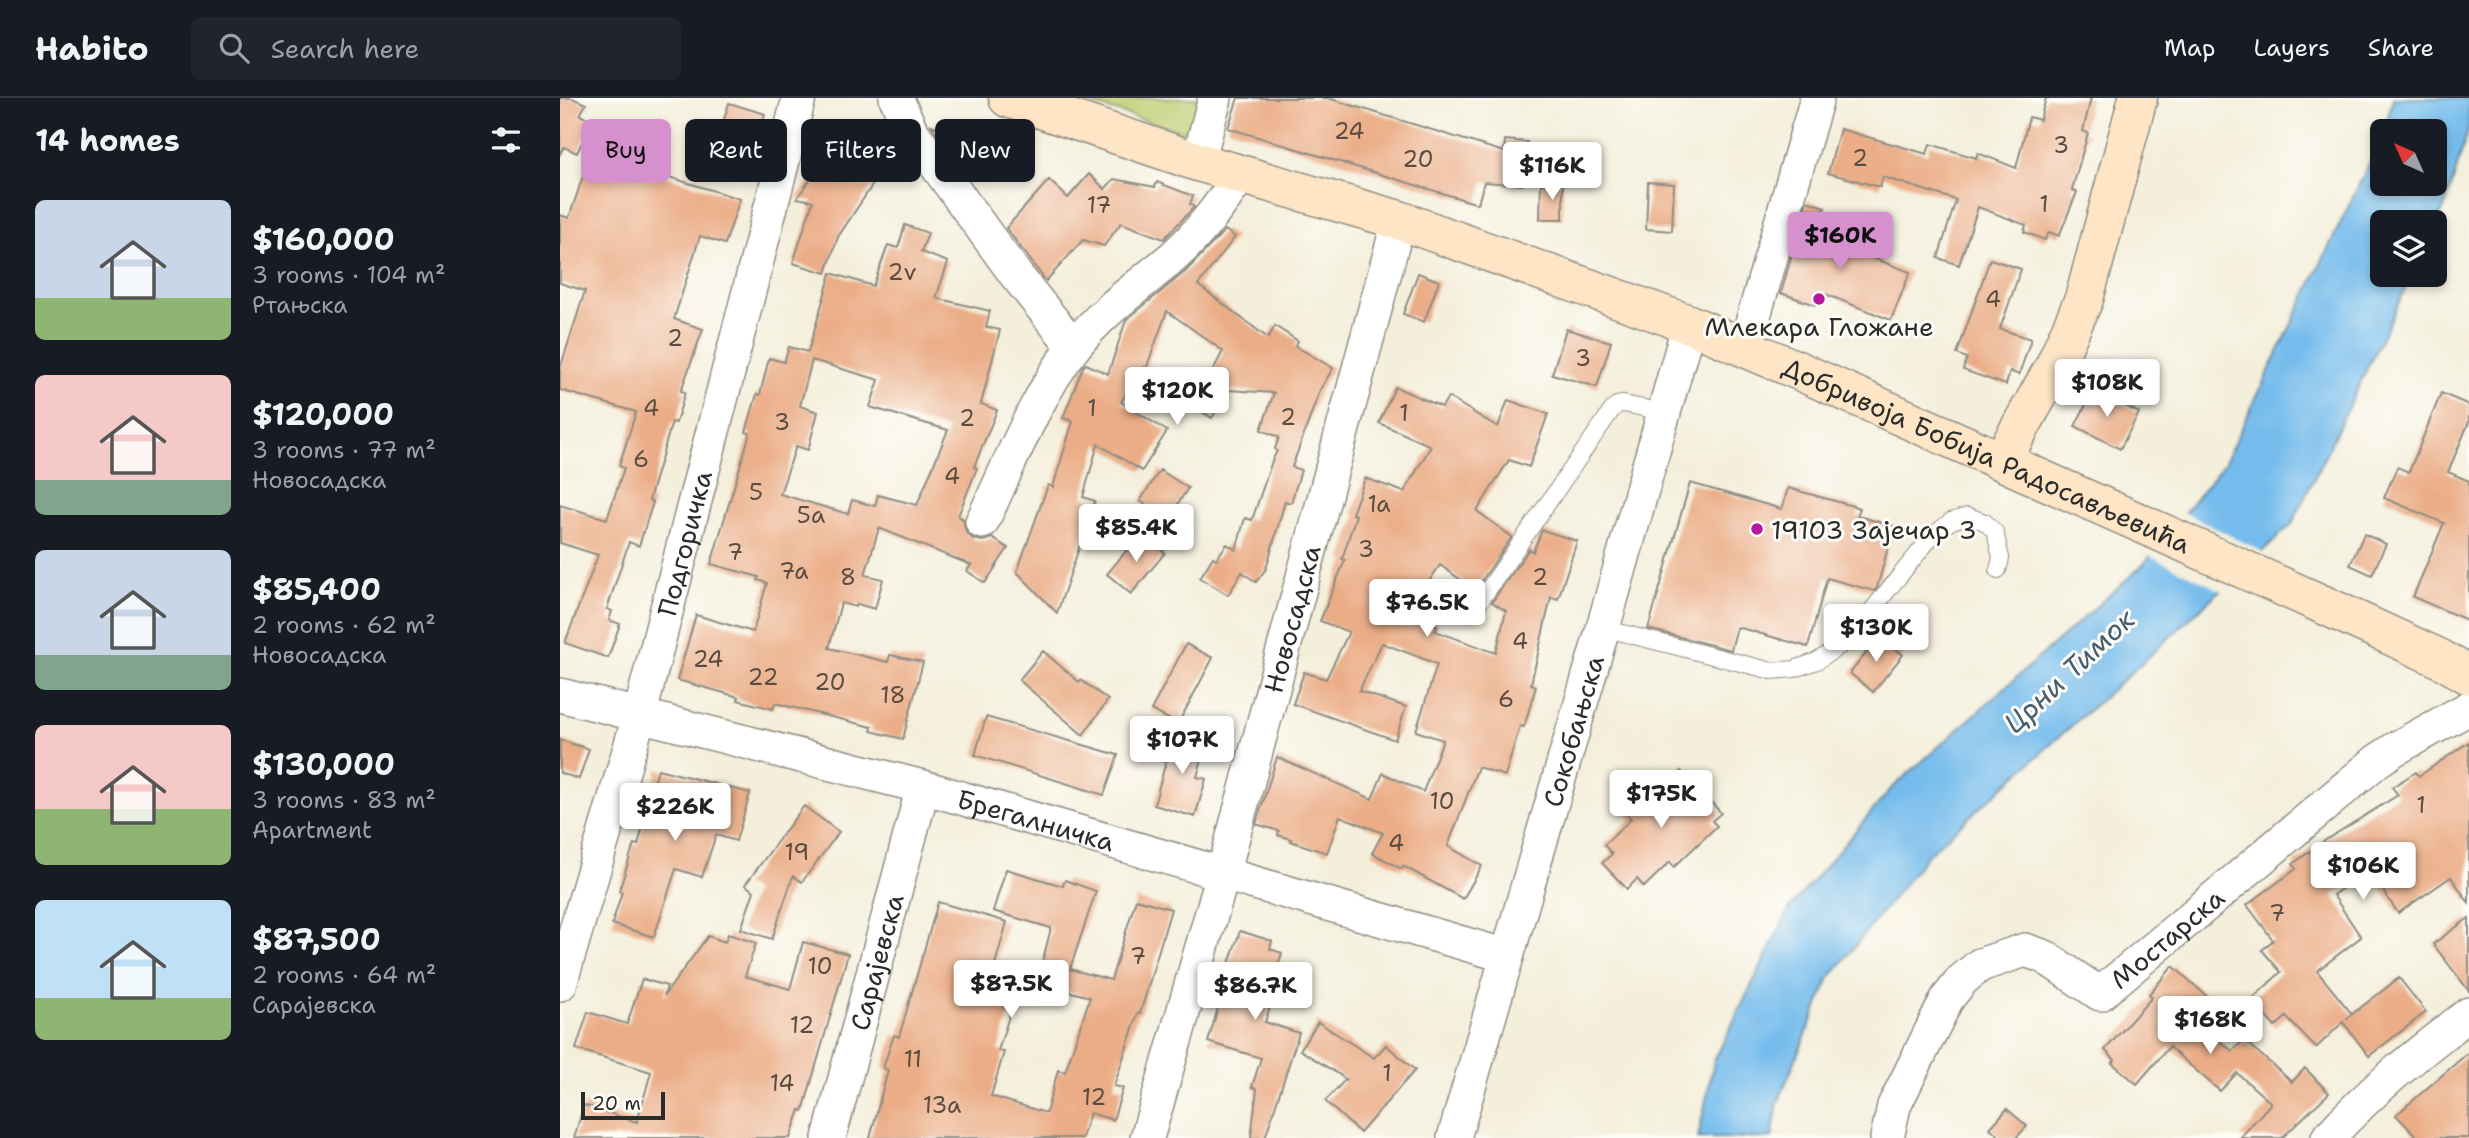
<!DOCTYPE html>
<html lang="en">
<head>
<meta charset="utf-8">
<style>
  :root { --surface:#171b24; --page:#20242c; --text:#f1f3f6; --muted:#9ea1a6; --line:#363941; --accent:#d690ce }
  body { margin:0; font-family:"Shantell Sans",sans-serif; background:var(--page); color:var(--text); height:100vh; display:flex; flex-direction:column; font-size:26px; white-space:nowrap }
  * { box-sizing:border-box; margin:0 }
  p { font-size:23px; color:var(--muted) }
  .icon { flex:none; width:38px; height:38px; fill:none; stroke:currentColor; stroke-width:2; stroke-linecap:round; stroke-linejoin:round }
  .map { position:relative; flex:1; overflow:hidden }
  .drawer { display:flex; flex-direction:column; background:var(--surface); width:560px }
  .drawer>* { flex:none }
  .top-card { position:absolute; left:21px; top:21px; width:665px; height:63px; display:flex; gap:14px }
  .needle { width:46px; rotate:315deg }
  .fabs { position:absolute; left:1810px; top:21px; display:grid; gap:14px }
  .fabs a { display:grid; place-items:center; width:77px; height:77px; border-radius:10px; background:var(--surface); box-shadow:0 4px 10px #0003; font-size:35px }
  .scale { position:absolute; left:21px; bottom:18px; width:84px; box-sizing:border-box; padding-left:7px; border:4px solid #2b2b2b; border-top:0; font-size:19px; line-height:24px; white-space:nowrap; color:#2b2b2b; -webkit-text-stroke:5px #fdfcf7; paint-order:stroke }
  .price { position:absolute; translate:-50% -60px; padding:0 16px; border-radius:7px; background:#fff; color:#222; font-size:23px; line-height:46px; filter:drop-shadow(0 2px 4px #0008) }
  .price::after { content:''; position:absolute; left:50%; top:42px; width:21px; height:16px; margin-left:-10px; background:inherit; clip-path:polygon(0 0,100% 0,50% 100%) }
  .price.on { background:var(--accent); color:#111 }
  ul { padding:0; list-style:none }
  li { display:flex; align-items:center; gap:21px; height:175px; padding:0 35px }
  li span { display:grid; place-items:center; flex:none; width:196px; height:140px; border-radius:10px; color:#555 }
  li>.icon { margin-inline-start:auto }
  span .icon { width:84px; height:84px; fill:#fffc; stroke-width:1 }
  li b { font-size:30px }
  h2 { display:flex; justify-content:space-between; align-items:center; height:84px; padding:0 35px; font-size:30px }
  .pill { padding:0 24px; border-radius:10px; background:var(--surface); box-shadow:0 4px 10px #0003; font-size:24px; line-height:63px }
  .pill.on { background:var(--accent); color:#111 }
  header { display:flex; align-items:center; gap:42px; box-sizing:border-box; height:98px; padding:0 35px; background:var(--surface); border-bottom:2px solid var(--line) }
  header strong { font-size:33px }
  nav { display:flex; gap:38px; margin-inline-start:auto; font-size:24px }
  .search { width:490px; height:63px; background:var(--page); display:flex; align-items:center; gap:18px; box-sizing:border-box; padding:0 24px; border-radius:10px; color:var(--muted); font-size:26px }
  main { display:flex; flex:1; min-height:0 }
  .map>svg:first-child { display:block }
</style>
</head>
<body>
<header>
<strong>Habito</strong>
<div class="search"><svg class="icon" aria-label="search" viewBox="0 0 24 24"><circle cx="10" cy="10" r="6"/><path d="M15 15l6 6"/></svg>Search here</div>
<nav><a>Map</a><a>Layers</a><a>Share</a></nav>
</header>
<main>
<section class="drawer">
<h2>14 homes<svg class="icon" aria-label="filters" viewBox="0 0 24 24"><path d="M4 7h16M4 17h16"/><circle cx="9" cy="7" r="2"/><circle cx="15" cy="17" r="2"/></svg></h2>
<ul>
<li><span style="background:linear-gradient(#c9d6e8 70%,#8fb573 0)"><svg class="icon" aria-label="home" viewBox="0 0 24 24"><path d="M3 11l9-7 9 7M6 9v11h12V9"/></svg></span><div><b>$160,000</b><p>3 rooms · 104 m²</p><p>Ртањска</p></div></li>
<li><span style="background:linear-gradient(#f6c9c9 75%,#7fa58c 0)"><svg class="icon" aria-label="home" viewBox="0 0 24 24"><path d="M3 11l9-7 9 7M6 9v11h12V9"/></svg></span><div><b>$120,000</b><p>3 rooms · 77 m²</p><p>Новосадска</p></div></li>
<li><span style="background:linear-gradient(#c9d6e8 75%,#7fa58c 0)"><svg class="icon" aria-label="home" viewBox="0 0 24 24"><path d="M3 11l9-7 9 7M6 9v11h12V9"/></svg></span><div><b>$85,400</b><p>2 rooms · 62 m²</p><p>Новосадска</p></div></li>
<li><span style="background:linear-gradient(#f6c9c9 60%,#8fb573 0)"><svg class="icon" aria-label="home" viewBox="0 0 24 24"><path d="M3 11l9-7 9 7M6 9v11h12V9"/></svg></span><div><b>$130,000</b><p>3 rooms · 83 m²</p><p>Apartment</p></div></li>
<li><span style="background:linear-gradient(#bfe0f5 70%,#8fb573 0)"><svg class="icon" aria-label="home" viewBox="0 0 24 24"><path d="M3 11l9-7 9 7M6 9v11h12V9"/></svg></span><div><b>$87,500</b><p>2 rooms · 64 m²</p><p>Сарајевска</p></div></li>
</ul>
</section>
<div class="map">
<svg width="1909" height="1040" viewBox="0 0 1909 1040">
  <rect width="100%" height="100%" fill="#fdfcf7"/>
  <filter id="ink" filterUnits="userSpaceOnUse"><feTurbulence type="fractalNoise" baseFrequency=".0143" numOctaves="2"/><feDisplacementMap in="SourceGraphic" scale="14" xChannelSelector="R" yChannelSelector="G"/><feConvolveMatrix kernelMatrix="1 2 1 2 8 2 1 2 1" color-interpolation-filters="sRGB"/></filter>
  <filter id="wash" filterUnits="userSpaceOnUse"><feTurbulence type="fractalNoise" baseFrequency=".00686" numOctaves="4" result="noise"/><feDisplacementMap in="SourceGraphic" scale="28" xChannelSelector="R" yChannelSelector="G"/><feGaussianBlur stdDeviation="1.57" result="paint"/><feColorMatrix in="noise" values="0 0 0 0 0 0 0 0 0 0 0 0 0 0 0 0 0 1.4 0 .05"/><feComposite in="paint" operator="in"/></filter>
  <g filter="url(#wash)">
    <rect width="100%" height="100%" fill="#f4efdb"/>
    <path fill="#becd6f" stroke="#747c4d" stroke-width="2" d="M512,0H652L640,39Z"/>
    <path fill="#74bcec" stroke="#50748c" stroke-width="2" d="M1833,0H1909V29L1887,103L1874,131V124H1822V177H1852L1732,426L1584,563L1368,756L1269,881L1218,1004L1212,1040H1138L1154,963L1230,810L1331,691L1583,467L1665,364L1822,39V86H1874V33H1824Z"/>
    <path fill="#f4efdb" d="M1621,413L1705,455L1664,494L1587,456Z"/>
    <g id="blocks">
      <path fill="#ebad87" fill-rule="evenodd" d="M0,0H12L26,6L20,17L32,23L17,55L4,49L0,56Z
        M678,0H768L944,54L945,42L967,44L963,87L924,84L918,106L668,30Z
        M1486,0H1531L1523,33L1528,35L1512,92L1517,94L1499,138L1489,134L1485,142L1464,134L1466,127L1418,109L1399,167L1378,160L1396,102L1323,79L1320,89L1268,75L1280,31L1367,56L1370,46L1416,60L1418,55L1456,70L1469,19L1480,22Z
        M169,5L205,16L198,39L162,28Z
        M371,27L396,36L429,63L413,81L403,72Z
        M274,48L317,80L278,139L266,175L233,165L253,103L237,100Z
        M72,50L98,59L93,74L180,101L165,146L140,138L114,221L143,231L121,293L125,294L116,325L112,324L89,402L93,404L79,448L69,444L47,511L52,513L49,522L60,526L48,560L5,545L38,457L0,445V407L47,421L64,370L59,368L76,314L0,292V271L25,193L0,185V117L9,120L29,60L65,72Z
        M529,76L545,91L554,81L595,89L597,84L633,98L630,106L634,109L604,141L561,125L544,148L523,142L486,183L446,130L489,82L508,100Z
        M1088,84L1114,86L1112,133L1086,131Z
        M981,86H1003V121H980Z
        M1247,103L1265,109L1254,138L1350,174L1331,222L1260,194L1255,207L1221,195Z
        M345,127L368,135L361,154L388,164L376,200L430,213L426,229L440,232L421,306L437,312L414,369L417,370L398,418L403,421L406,434L413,441L423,443L432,440L448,450L425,485L407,473L411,467L319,430L305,477L323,481L315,511L297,506L296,509L281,505L269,550L328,564L330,557L363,564L343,641L311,633L312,629L215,605L213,611L178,602L179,599L117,582L136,517L193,534L207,485L198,482L199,479L151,466L190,335L186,334L197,296L200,297L209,260L224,264L229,249L248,254L271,175L313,188L328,147L338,150ZM252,262L319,282L310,309L388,332L357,407L318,397L315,408L292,402L288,416L220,396L236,348L248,352L258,314L240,308Z
        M665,132L675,139L638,187L708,240L715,228L738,243L735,248L773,270L760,292L732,369L741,372L731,405L725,403L706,471L696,484L682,474L668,497L640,480L653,459L656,461L667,446L676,452L685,420L692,422L712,363L717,353L715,351L719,339L701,332L714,295L668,292L652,320L634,309L663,253L607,213L586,271L584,269L561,304L607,333L582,373L538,346L523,399L535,403L497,515L457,474L488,387L493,389L513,323L503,320L523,269L526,266L548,276L566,222L626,173Z
        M1430,161L1461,171L1440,231L1471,241L1459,277L1450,273L1446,287L1403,272L1407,260L1397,256Z
        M858,175L879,183L864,224L843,216Z
        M1006,231L1051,244L1037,289L992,276Z
        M835,289L882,309L888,299L938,329L948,302L988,316L969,369L949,362L917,413L952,439L915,492L880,467L847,516L878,528L875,533L936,555L946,513L932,504L969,451L973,454L982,432L1017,443L998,501L991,499L971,586L976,588L964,629L960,628L945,678L918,669L888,748L922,768L903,801L843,768L842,771L812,755L823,735L780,718L767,755L730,743L731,741L718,737L719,733L696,726L717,659L812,701L823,675L863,694L883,642L856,633L877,566L822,545L799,593L846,609L835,642L733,606L744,574L766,581L789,534L760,523L785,462L782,461L796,417L792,416L805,380L844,394L871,348L819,325Z
        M1534,291L1579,315L1560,351L1515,328Z
        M1881,295L1909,307V324L1888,374L1909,383V523L1853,499L1884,425L1824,400L1837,369L1849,374Z
        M600,372L628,390L608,421L580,403Z
        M1130,385L1222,411L1228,390L1300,410L1297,418L1334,428L1317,490L1314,493L1267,480L1248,549L1177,529L1171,552L1088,531Z
        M581,435L605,455L571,496L547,476Z
        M1804,436L1826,446L1812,477L1790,467Z
        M1320,538L1343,557L1313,594L1290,575Z
        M626,546L653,560L618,626L591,612Z
        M483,553L519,584L521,582L548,602L523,637L459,582Z
        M426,619L558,657L544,697L415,657Z
        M614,634L647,643L637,679L646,681L635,719L594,707Z
        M0,642L29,651L19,681L0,675Z
        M1909,644V805L1891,779L1838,815L1809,771L1773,797L1801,839L1757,873L1792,916L1786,921L1839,880L1866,914L1809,958L1783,924L1756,950L1726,919L1715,929L1691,902L1721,874L1702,852L1713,842L1687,807L1736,771L1733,766L1764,743L1838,697L1832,689L1856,674L1859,678Z
        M98,671L190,695L176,743L156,737L142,779L116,771L94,839L52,826L62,794L59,793L74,746L78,747Z
        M1121,673L1131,684L1143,685L1148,690L1151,704L1161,715L1152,723L1157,728L1114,769L1110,764L1084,789L1077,781L1067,791L1042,765L1052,756L1044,747L1071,721L1066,715L1106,677L1111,683Z
        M244,708L279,734L242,784L233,778L212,841L181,831L194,793L185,787Z
        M446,771L503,788L505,782L536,793L510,871L551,882L576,801L611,811L580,916L578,915L554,988L563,990L553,1022L530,1015L522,1040H310L328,972L323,970L334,937L339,939L378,804L447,824L430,884L457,893L438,953L444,954L431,998L486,1015L498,972L505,974L530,899L477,885L491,830L433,813Z
        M1909,820V893L1873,846Z
        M680,833L712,843L710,851L722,855L710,896L714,897L705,924L739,935L705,1040H691L697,991L692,989L701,960L648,944L662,896L659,895Z
        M168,836L196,845L185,878L230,891L243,844L288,856L243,1013L240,1012L230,1040H14L24,1007L77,1024L91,974L16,951L28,914L67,926L82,881L107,888L104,898L148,838L165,844Z
        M1613,868L1650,901L1633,920L1672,953L1684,942L1732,984L1745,970L1769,995L1722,1040H1680L1711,1005L1677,975L1660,993L1609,949L1577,986L1552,965L1555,962L1545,952L1592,899L1589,896Z
        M758,924L814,960L826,947L855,972L800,1035L765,1003L786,981L740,952Z
        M1909,954V1040H1858L1836,1017Z
        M1447,1011L1467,1028L1456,1040H1441L1430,1030Z"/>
    </g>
  </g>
  <g filter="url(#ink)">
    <use href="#blocks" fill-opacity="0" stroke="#908d83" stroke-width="2"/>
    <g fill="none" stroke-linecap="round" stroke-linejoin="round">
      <g stroke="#908d83" stroke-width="18">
        <path id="lane" d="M912,515L1052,312L1057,307L1063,306L1104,314
          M1043,530L1212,573L1234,571L1257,563L1286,544L1372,438L1391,423L1408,418L1425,424L1435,434L1441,460L1438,472"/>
      </g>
      <g stroke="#908d83" stroke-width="36">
        <g id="street">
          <path d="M336,0L352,34L456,177L514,249"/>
          <path d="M638,64L655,0"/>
          <path d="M1185,249L1257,0"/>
          <path d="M422,424C450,366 474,301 514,249C542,213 579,188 613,159C640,135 661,106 681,77"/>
          <path id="s1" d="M0,597L363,689L947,858"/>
          <path id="s2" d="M0,886L79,619L239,0"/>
          <path id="s3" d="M269,1040L363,689"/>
          <path id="s4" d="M587,1040L663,776L839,122"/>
          <path id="s5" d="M894,1040L1043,530L1129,226"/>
          <path id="s6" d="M1327,1040L1334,1008L1387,901L1402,882L1420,867L1465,852L1485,859L1540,896L1817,663L1835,651L1909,610"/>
          <path d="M1768,1040C1810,993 1859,954 1909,916"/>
        </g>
      </g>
      <g stroke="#908d83" stroke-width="41">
        <g id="secondary">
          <path id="s7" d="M448,0L638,64L839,122L1129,226L1237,272L1766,508L1879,560L1909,577"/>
          <path d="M1442,362L1495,267L1524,201L1578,0"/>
        </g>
      </g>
      <use href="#lane" stroke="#fff" stroke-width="16"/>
      <use href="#street" stroke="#fff" stroke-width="33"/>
      <use href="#secondary" stroke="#fde5c5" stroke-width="38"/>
    </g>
  </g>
  <g fill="#b5179e" stroke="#fdfcf7" stroke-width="2.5">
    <circle cx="1259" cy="201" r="7"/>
    <circle cx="1197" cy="431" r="7"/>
  </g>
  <g text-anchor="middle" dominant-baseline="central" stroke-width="6" stroke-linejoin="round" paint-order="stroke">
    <g font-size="23" fill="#5b4c42">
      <text x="789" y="33">24</text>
      <text x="1501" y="47">3</text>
      <text x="1300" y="60">2</text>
      <text x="858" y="61">20</text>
      <text x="1484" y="106">1</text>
      <text x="539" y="107">17</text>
      <text x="342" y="174">2v</text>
      <text x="1433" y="201">4</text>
      <text x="115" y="240">2</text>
      <text x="1023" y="260">3</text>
      <text x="91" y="310">4</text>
      <text x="532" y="310">1</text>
      <text x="844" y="315">1</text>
      <text x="728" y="319">2</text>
      <text x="407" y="320">2</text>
      <text x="222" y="324">3</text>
      <text x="81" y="361">6</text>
      <text x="392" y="378">4</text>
      <text x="196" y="394">5</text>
      <text x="819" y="406">1a</text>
      <text x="251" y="417">5a</text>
      <text x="806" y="451">3</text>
      <text x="175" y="454">7</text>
      <text x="234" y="473">7a</text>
      <text x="288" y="479">8</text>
      <text x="980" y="479">2</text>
      <text x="960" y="543">4</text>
      <text x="148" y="561">24</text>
      <text x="203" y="579">22</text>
      <text x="270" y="584">20</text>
      <text x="333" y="597">18</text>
      <text x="946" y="601">6</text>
      <text x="882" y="703">10</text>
      <text x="1861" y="707">1</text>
      <text x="836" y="745">4</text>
      <text x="237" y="754">19</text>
      <text x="1717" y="815">7</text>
      <text x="578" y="858">7</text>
      <text x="260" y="868">10</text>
      <text x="242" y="927">12</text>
      <text x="353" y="961">11</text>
      <text x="827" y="975">1</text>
      <text x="222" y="985">14</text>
      <text x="534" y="999">12</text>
      <text x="382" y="1007">13a</text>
    </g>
    <g font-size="26" fill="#2b2b2b" stroke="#fdfcf7">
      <text x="1259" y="228">Млекара Гложане</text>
      <text x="1211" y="431" text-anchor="start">19103 Зајечар 3</text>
    </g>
    <g font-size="26" fill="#2b2b2b" stroke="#fdfcf7">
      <text stroke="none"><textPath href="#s7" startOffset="1043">Добривоја Бобија Радосављевића</textPath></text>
      <text stroke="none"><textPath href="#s2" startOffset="458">Подгоричка</textPath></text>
      <text stroke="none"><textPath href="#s4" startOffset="539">Новосадска</textPath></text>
      <text stroke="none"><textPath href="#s5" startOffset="424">Сокобањска</textPath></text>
      <text stroke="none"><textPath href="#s1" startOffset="492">Брегалничка</textPath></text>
      <text stroke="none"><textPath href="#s6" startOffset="422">Мостарска</textPath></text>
      <text stroke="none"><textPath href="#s3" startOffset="182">Сарајевска</textPath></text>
    </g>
    <g font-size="28" font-style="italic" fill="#455e6f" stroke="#fdfcf7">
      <text transform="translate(1509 573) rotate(-43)">Црни Тимок</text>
    </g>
  </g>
</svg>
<div class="fabs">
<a><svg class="needle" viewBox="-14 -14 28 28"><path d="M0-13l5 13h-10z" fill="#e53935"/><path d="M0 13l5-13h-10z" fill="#9ea1a6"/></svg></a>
<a><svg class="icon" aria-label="layers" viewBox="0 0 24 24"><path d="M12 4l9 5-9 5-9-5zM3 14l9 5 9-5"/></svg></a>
</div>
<div class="scale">20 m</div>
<b class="price" style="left:992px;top:104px">$116K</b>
<b class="price on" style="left:1280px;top:174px">$160K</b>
<b class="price" style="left:1547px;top:321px">$108K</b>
<b class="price" style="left:617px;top:329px">$120K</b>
<b class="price" style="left:576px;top:466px">$85.4K</b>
<b class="price" style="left:867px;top:541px">$76.5K</b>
<b class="price" style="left:1316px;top:566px">$130K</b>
<b class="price" style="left:622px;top:678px">$107K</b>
<b class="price" style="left:1101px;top:732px">$175K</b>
<b class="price" style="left:115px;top:745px">$226K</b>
<b class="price" style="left:1803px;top:804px">$106K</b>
<b class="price" style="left:451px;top:922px">$87.5K</b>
<b class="price" style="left:695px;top:924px">$86.7K</b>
<b class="price" style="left:1650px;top:958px">$168K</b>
<div class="top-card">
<a class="pill on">Buy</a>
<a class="pill">Rent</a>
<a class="pill">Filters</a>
<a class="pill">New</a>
</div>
</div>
</main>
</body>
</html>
